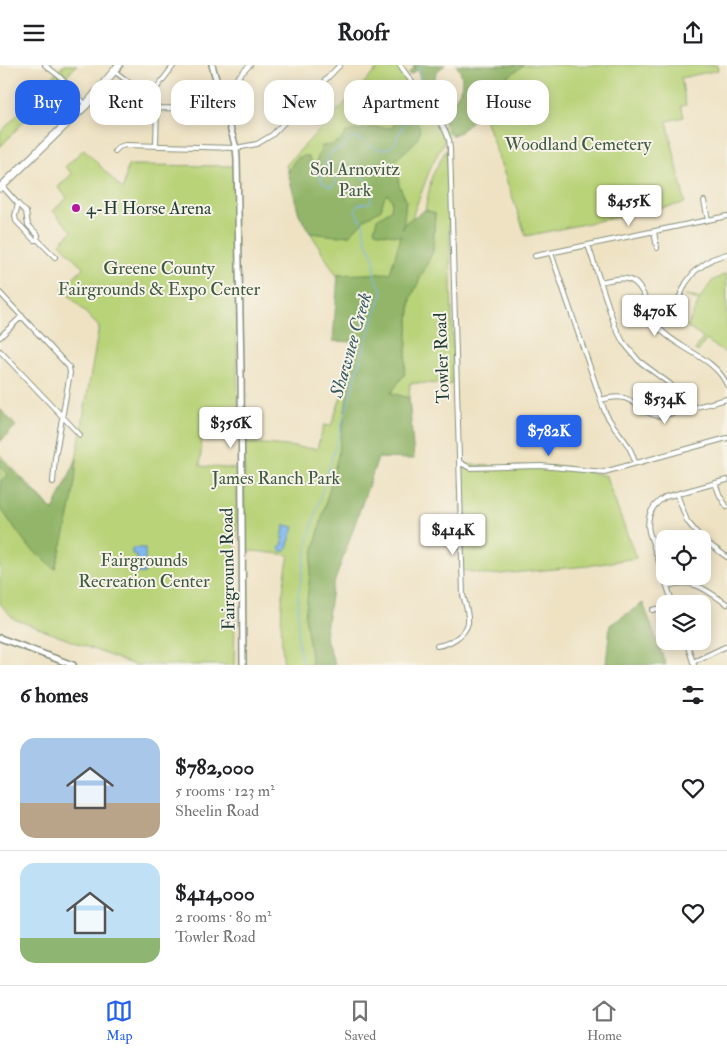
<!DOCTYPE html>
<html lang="en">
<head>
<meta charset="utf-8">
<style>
  :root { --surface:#fff; --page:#f6f6f6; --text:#202124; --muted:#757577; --line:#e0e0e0; --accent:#2563eb }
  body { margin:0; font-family:"IM FELL Double Pica",serif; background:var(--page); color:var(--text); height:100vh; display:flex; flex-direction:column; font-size:19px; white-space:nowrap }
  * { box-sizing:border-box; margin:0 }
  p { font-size:16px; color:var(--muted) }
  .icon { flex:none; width:28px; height:28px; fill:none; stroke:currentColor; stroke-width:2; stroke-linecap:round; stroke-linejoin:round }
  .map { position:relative; height:600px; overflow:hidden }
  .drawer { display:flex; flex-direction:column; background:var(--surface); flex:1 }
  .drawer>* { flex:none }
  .banner { position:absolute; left:15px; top:15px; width:698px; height:45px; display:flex; gap:10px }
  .controls { position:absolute; left:656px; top:465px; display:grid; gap:10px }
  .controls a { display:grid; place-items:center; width:55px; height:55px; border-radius:10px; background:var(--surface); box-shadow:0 2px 12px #0003; font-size:25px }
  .price { position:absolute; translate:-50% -42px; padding:0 11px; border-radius:5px; background:#fff; color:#222; font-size:16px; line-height:32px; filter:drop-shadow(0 1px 2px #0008) }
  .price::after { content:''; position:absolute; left:50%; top:30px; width:15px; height:11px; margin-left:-8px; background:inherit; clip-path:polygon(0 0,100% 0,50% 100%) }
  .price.current { background:var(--accent); color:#fff }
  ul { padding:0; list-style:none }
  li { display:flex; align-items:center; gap:15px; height:125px; padding:0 20px }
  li+li { border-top:1px solid var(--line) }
  li span { display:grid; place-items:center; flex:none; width:140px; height:100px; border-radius:15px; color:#555 }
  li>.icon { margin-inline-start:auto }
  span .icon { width:60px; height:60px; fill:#fffc; stroke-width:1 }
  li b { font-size:21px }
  h2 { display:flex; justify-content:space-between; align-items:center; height:60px; padding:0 20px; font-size:21px }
  .chip { padding:0 18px; border-radius:15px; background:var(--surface); box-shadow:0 2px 12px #0003; font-size:18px; line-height:45px }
  .chip.current { background:var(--accent); color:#fff }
  header { display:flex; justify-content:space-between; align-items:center; height:65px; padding:0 20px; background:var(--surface); font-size:22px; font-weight:700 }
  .tabs { display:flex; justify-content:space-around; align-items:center; height:70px; border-top:1px solid var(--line); background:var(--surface); font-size:14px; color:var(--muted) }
  .tabs a { display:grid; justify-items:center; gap:2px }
  .tabs .current { color:var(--accent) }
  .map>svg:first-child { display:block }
</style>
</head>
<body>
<header><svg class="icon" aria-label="menu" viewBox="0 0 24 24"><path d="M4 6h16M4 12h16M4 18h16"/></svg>Roofr<svg class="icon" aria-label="share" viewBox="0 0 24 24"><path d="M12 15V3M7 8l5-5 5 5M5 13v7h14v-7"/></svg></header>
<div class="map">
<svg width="727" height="600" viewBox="0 0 727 600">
  <rect width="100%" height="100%" fill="#f7f3e8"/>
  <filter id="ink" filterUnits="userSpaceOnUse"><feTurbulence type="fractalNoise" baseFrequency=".02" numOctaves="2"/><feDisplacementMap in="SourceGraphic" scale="10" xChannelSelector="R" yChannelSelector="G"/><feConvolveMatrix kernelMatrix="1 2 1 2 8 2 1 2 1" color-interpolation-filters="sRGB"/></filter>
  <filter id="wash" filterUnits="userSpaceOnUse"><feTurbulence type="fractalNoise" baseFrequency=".0096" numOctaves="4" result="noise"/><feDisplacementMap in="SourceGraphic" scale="20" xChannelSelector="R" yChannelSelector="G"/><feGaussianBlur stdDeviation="1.12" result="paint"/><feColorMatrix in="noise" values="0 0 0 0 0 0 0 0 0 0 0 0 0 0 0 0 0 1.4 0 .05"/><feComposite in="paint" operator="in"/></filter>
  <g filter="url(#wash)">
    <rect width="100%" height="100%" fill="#eee2c3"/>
    <path fill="#b9d379" stroke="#6c8856" d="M64,0H77L0,82V68Z
      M381,0H397L442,65L453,46L455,56L432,99L414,147L348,362L314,488L308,536L313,600H284C279,563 281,527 289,490L244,485V377L317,384L324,360L331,361L361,274L388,210H336L301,152L286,100Z
      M519,0H717L718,5L681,13L686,40L681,41L684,52L667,56L685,138L526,171L478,34Z
      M447,83L454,319L410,318L409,333L390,328L404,310L411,233L433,185L435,148L425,145L432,111Z
      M84,84L123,125L128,100L234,101L238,360L203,358L200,401L238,404L234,600H134L14,554L0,539V390L65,458L99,262L62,223L83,203L60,178L72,166L53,146L67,133L58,122L72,109L65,102Z
      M727,208V289L706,275L698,287L695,285L703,273L687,262L699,236L685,231V229L700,234L712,216Z
      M462,399L503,402H567L607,411V415L636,493L587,501L489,510L462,505Z"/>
    <path fill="#92b569" stroke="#58794e" d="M412,0H445L436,7L433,23L426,34L421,27L422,22L418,6L416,5L410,10L408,8L415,2Z
      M456,0H524L502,16L497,22L492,32L484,38L482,46L460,67L451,71L447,64L449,59L444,58L441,53C452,38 472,19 456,0Z
      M397,45C403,44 407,47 411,50C438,74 394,87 391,104L398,108L399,120L406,135L403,164L406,157L425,145L435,148L433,186L411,233L404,310L391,328L409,333L414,394L378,393L332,524L325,571L335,600H312L305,551L312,492L338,390L356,277L333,276L338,210L390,208L401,171L379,168L374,165L377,154L391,145L392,135L388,129L384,133L381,144L365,154L350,170L337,171L310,168L299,149L288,108C292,98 296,90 308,91L312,99L315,100L322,81L332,80L342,74L346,67L374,62L392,63L394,59L391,55V51Z
      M0,344L16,361L0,377Z
      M0,393L53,446L77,393C75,432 66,467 55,504L28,481L0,443V417L8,410L0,402Z
      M643,538L666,600H606L610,560Z"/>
    <path fill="#82b8f1" stroke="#507a92" d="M285,460L294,462L286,486H280L279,482L283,479L282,472Z
      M132,483H145V508L132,509V502H137V490L132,489Z"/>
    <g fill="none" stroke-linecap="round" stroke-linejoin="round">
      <path stroke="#82b8f1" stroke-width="1" d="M420,0C416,9 424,18 421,28
        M302,600L298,577V531L309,471L370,263L383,227L374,210L375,200L372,189L366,176L363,159L355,146C358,138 362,138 369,138L372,135L371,121C363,111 354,102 341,109L333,121L331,122L322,117L320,108L330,88L341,83L353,72C366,75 375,89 389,83C391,82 393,79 396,78L397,72L420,32"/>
    </g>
  </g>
  <g filter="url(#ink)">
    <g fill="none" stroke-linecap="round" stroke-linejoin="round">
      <g stroke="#86907c" stroke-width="6">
        <path id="street" d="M45,0L59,11L86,40
          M400,0L445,65L449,75L450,84L463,530C465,538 469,549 468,558C465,571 449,579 437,581
          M114,6L154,36L157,41L156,80
          M220,30L250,0
          M149,33L174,0
          M301,41L319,58
          M158,43L224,44
          M115,86L119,82L125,80L236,83L257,79L272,70L340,0
          M2,121L18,139L15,151L16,156L34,175H37L38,170L28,160L26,147L18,139
          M704,136L708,155
          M654,167L657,183
          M38,175L55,192
          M588,180L615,261L623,277L639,296L670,319L677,329L684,346
          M551,188L605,347C614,366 631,377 635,398
          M535,191L727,151
          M600,217C611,215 624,210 634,217C647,226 648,251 660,264C679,285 715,292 727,320
          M0,228L69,302L70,308L55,393L53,417
          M657,261L673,246L686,218L695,206L712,194L727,189
          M0,272L22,251
          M0,286L80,370
          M601,335C637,324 634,349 661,351L727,334
          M459,397L470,403L541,401L604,407L727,373
          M715,418L720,431L727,442
          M677,429L687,456L702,474
          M702,474L727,492
          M667,521C696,513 705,525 727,539
          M673,539L649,467C646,452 652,440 665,432L727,415
          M653,545L665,542
          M686,576L694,600
          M693,597L727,581"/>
      </g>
      <g stroke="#86907c" stroke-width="8">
        <path id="secondary" d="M212,0L236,83L237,93L241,305L243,600
          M0,573L73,600"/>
      </g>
      <g stroke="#86907c" stroke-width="9">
        <path id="highway" d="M0,123L86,40L119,0"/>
      </g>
      <use href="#street" stroke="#fff" stroke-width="4"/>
      <use href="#secondary" stroke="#fff" stroke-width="5"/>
      <use href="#highway" stroke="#fff" stroke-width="7"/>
    </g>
  </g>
  <circle fill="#b5179e" stroke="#f7f3e8" stroke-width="2" cx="76" cy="143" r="5"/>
  <g text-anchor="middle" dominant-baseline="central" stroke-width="4" stroke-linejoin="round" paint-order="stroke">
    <g font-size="18" fill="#3e5b42" stroke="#f7f3e8">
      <text x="578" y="79">Woodland Cemetery</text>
      <text x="355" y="104">Sol Arnovitz<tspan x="355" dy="21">Park</tspan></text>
      <text x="159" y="203">Greene County<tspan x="159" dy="21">Fairgrounds &amp; Expo Center</tspan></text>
      <text x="276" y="413">James Ranch Park</text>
      <text x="144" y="495">Fairgrounds<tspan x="144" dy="21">Recreation Center</tspan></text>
    </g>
    <g font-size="18" fill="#1f3d34" stroke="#f7f3e8" text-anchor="start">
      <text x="86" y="143">4-H Horse Arena</text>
    </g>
    <g font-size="18" fill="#1f3d34" stroke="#f7f3e8">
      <text transform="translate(442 293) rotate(-92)">Towler Road</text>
      <text transform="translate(228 504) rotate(-91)">Fairground Road</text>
    </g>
    <g font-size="19" font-style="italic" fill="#385c63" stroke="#f7f3e8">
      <text transform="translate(351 280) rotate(-74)">Shawnee Creek</text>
    </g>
  </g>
</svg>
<div class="controls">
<a><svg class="icon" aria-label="locate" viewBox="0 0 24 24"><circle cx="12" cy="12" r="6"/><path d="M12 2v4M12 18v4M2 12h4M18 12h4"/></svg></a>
<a><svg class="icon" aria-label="layers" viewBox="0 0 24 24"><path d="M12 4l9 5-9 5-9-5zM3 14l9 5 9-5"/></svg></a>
</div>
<b class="price" style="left:629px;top:162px">$455K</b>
<b class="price" style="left:655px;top:272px">$470K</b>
<b class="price" style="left:665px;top:360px">$534K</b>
<b class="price" style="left:231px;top:384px">$356K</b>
<b class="price current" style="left:549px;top:392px">$782K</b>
<b class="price" style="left:453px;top:491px">$414K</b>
<div class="banner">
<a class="chip current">Buy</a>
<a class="chip">Rent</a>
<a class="chip">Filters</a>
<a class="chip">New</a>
<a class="chip">Apartment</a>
<a class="chip">House</a>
</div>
</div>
<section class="drawer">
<h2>6 homes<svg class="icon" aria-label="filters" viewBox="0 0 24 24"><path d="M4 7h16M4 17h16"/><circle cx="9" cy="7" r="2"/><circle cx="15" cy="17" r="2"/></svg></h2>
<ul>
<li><span style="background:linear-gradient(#a9c7e8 65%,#b9a48a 0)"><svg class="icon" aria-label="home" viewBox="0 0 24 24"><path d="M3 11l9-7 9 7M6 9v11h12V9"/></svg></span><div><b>$782,000</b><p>5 rooms · 123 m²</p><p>Sheelin Road</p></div><svg class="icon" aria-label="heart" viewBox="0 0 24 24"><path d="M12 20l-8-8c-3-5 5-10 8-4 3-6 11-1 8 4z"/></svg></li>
<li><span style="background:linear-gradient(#bfe0f5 75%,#8fb573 0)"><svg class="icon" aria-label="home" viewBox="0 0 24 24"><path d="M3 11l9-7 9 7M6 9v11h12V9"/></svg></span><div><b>$414,000</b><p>2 rooms · 80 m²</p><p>Towler Road</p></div><svg class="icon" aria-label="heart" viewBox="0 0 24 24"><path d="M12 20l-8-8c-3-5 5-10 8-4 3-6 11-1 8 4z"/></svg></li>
</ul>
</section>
<nav class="tabs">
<a class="current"><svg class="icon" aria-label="map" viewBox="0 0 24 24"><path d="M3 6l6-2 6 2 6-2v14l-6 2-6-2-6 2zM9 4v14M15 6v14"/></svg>Map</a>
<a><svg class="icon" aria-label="saved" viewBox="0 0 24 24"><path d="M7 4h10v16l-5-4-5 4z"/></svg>Saved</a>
<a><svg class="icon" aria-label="home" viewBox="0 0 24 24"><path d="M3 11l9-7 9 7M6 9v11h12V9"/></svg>Home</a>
</nav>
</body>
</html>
